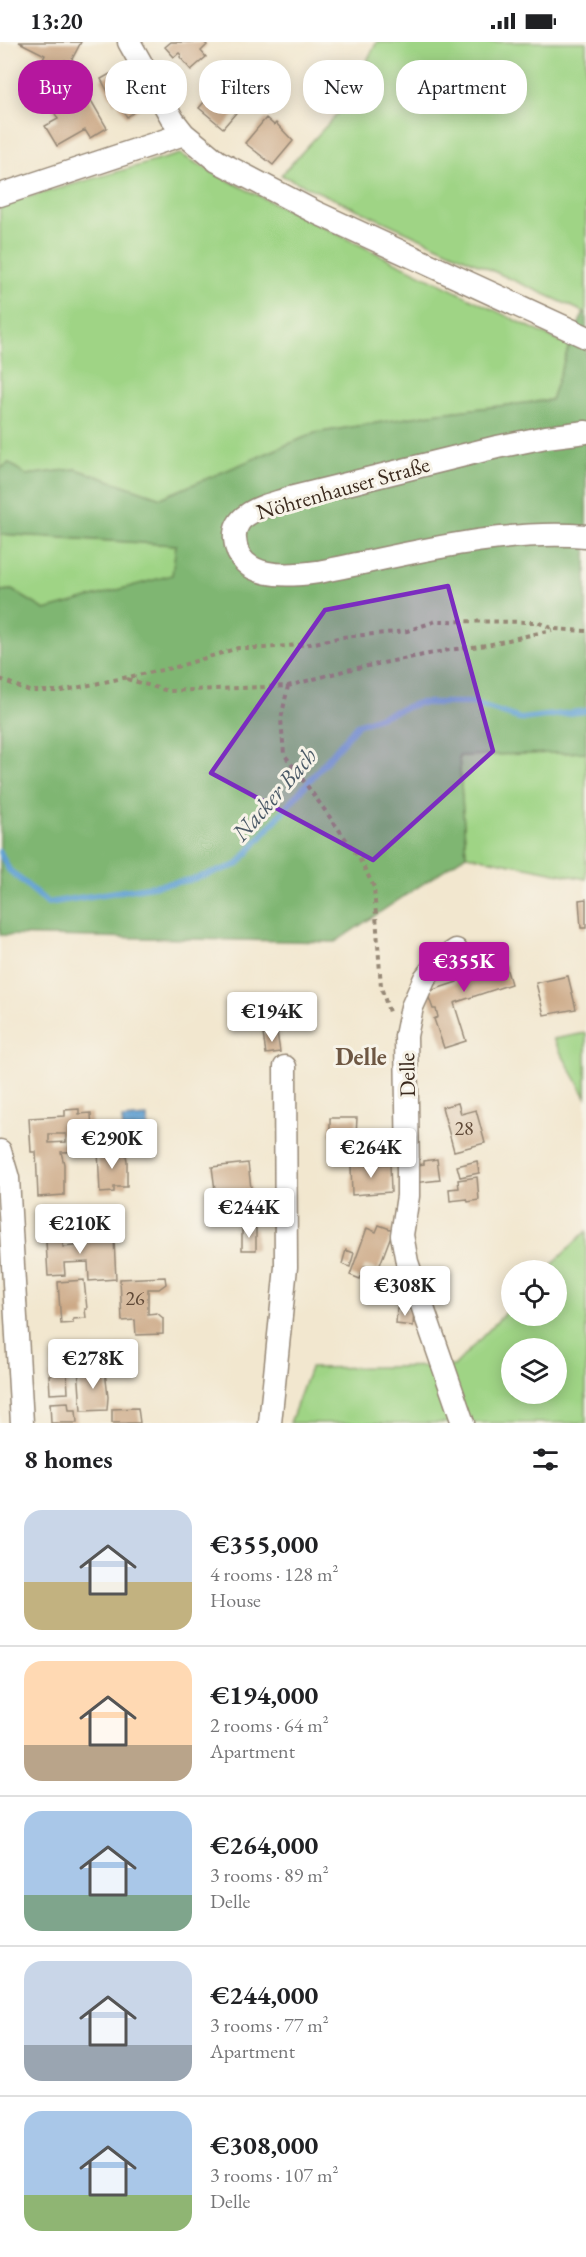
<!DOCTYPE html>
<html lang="en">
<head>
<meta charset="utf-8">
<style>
  :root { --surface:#fff; --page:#f2f2f2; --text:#202124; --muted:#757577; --line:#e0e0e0; --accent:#b5179e }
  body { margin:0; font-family:"EB Garamond",serif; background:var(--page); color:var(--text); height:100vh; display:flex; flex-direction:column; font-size:22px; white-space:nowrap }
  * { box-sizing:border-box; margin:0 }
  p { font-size:20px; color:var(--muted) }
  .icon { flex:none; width:33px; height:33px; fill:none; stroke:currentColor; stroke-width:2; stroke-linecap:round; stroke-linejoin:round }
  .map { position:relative; height:1381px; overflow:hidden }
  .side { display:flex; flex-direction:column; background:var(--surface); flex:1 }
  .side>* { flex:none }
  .guide { position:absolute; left:18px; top:18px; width:550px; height:54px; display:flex; gap:12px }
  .fabs { position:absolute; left:501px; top:1218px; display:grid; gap:12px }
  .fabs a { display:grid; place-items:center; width:66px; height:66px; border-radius:50%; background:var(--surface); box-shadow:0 3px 15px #0003; font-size:30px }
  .price { position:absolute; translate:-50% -51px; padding:0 14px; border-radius:6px; background:#fff; color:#222; font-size:20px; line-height:39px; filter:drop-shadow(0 2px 3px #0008) }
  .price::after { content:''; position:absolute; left:50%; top:36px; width:18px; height:14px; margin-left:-9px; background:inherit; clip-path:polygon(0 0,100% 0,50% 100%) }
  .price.selected { background:var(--accent); color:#fff }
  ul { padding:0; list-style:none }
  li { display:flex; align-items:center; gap:18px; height:150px; padding:0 24px }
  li+li { border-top:2px solid var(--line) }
  li span { display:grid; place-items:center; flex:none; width:168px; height:120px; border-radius:18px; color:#555 }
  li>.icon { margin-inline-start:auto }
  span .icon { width:72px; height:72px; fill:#fffc; stroke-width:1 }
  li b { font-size:26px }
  h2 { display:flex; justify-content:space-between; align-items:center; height:72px; padding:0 24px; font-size:26px }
  .tag { padding:0 21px; border-radius:24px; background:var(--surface); box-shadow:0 3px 15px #0003; font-size:21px; line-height:54px }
  .tag.selected { background:var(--accent); color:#fff }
  .status { display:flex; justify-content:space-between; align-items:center; height:42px; padding:0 30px; background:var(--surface); direction:ltr }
  .status svg { height:16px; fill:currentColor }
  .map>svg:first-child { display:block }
</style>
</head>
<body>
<div class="status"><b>13:20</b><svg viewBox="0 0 49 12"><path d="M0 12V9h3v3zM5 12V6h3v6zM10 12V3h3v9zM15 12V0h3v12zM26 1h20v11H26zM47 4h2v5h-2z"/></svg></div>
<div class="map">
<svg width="586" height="1381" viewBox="0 0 586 1381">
  <rect width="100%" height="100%" fill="#f7f3e8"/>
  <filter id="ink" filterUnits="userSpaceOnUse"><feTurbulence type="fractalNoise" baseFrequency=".0167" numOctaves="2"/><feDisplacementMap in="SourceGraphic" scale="12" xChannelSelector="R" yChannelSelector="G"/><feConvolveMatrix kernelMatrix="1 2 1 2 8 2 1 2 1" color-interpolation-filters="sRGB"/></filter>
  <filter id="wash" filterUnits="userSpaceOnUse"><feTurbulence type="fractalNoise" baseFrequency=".008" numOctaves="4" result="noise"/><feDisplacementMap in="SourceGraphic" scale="24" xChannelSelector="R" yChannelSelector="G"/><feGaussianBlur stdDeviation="1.35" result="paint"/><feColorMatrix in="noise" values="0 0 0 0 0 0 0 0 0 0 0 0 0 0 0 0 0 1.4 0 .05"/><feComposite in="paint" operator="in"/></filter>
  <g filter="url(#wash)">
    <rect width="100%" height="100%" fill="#f2e7cf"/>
    <path fill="#9fd485" stroke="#6d7f52" stroke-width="1.5" fill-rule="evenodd" d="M377,0H586V271L281,133L339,70Z
      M180,112L214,131L273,161L569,304L551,358L432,372L315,391L161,456L76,427L26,433L9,421L0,427V163Z
      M0,492L176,503L173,533L45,568L12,548L0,549Z
      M586,710V837L466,813L459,714Z
      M586,991V1055L553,997Z
      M586,1189V1381H290L310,1326L454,1324L511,1265L512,1274H556V1228H547ZM512,1306H556V1352H512Z"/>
    <path fill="#7fb672" stroke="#5d7048" stroke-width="1.5" d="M584,270L586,271V710L459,714L466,813L335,900L0,893V549L12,548L45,568L172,533L176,503L0,492V427L9,421L26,433L76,427L161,456L315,391L432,372L551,358L569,304Z"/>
    <path fill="#60a0d3" stroke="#4e6578" stroke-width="1.5" d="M147,1075L148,1086L123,1087L122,1077Z"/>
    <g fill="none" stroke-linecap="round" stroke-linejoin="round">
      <path stroke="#60a0d3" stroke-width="6" d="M0,810L9,828L48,861L190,838L237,823L357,683L418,661H472L521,677L586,669"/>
    </g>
    <g id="blocks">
      <path fill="#cdaa88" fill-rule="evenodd" d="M19,0H81L70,21L65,18L59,33L40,24L45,13Z
        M171,0H204L207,3L201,9L206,15L191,28L180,15L181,13L179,11L174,15L165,5Z
        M124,24L137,48L114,61L101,37Z
        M217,45L241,65L223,86L199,66Z
        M85,48L107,86L90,96L85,88L57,104L45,84L58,77L52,66Z
        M138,51L145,62L127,75L118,61Z
        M266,76L274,83L276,81L293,99L273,123L245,101Z
        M586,857V886H581L579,858Z
        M482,908L489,930L494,928L493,926L505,922L511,942L454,961L466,999L444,1006L434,977L438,975L436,967H433L427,950L457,940L450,919Z
        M568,934L576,967L544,973L536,941Z
        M277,990L280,1010L266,1012L263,992Z
        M458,1061L461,1072L476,1068L485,1101L454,1109L442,1065Z
        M79,1067V1072L91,1071L93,1109L61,1110L64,1122V1153L38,1155L36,1110H31L29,1076L65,1074V1068ZM49,1092H66V1100L49,1101Z
        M330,1076H357L356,1093H330Z
        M125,1107L127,1119V1145H114V1150L100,1151L98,1109Z
        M437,1117L440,1138L413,1141L411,1124L424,1122V1119Z
        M477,1119L479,1131L460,1135L457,1124Z
        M248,1121L253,1163L236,1164L237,1169L218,1171L212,1125Z
        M390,1122L391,1150L352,1153L351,1123Z
        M477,1135L479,1158L468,1160L467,1157L450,1159L449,1147L459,1146L458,1138Z
        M62,1181L63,1205L87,1203V1195H102V1199L114,1198L116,1237L89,1239L88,1220L64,1221L65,1233L48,1234L45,1182Z
        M379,1183L393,1188L378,1228L365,1224L360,1237L350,1233L367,1186L376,1190Z
        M242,1186H256V1208H242Z
        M346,1208L354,1211L350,1225L342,1222Z
        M165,1235L166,1242L159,1247H148V1272L157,1271L163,1276V1292L136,1293L135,1278L122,1279L120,1237Z
        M84,1238L87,1267H85L86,1276L73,1277V1281L61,1282L58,1240Z
        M397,1266L414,1267L413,1284L396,1282Z
        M78,1325H92V1329H105L108,1355L107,1368L81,1369Z
        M67,1331L68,1351L50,1352L49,1333Z
        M68,1360L69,1368H76L77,1381H51L50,1361Z
        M138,1366L140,1381H112V1367Z"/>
    </g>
  </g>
  <g filter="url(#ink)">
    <use href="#blocks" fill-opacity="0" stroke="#968876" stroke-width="1.5"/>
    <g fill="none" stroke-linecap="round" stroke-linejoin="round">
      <g stroke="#968876" stroke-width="25">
        <path id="minor" d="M129,0L173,78L184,92L217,119L315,170L586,295
          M0,153L184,92
          M586,390L546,395L497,405L290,456C276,461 259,464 247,473C239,478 234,487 235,497C238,539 289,534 318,530C406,513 496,487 586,494
          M456,908L437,921L425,936L412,965L406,994L408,1130V1154L402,1193L407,1220L463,1381
          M0,1109L8,1136L22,1381
          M270,1381L286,1225L285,1025"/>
      </g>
      <path stroke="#968876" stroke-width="4" stroke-dasharray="4.5 4.5" stroke-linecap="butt" d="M0,637L29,649H61L176,625L238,606H264L310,602L342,595L407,589L436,579L537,580L554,587L586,589
        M127,637L168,649L288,644L347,628L449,608L487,603L552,588
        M288,644L281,677L284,712L358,814L374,845L381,945L389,970"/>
      <use href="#minor" stroke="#fff" stroke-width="22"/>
    </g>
  </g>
  <path fill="#7b2cbf" fill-opacity="0.2" stroke="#7b2cbf" stroke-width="4.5" stroke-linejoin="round" d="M448,544L493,709L373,818L211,731L325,568Z"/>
  <g text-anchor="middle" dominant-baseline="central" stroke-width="6" stroke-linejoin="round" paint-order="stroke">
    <g font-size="20" fill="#604a38">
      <text x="464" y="1086">28</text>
      <text x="135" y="1256">26</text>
    </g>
    <g font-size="22" fill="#3b2a1e" stroke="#f7f3e8">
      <text transform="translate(343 446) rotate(-16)">Nöhrenhauser Straße</text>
      <text transform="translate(407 1033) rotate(-91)">Delle</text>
    </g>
    <g font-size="24" font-style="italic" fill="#4a5966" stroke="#f7f3e8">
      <text transform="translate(274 752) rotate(-49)">Nacker Bach</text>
    </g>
    <g font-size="24" font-weight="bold" fill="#6e5743" stroke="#f7f3e8">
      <text x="361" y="1014">Delle</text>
    </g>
  </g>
</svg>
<div class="fabs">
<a><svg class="icon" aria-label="locate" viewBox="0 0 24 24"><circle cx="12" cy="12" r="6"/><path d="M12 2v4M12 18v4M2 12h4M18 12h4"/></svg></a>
<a><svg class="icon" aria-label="layers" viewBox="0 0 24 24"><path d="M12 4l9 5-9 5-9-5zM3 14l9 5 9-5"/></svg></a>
</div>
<b class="price selected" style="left:464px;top:951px">€355K</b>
<b class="price" style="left:272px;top:1001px">€194K</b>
<b class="price" style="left:112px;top:1128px">€290K</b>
<b class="price" style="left:371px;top:1137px">€264K</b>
<b class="price" style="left:249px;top:1197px">€244K</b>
<b class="price" style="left:80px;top:1213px">€210K</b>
<b class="price" style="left:405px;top:1275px">€308K</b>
<b class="price" style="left:93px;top:1348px">€278K</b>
<div class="guide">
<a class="tag selected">Buy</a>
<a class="tag">Rent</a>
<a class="tag">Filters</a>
<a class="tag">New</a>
<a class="tag">Apartment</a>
</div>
</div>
<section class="side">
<h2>8 homes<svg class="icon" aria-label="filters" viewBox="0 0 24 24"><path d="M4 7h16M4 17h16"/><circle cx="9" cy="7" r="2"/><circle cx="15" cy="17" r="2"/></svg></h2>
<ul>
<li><span style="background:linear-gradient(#c9d6e8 60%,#c2b280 0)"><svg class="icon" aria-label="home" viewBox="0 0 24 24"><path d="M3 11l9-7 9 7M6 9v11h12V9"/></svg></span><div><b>€355,000</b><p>4 rooms · 128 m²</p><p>House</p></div></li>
<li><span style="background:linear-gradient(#ffd9b3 70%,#b9a48a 0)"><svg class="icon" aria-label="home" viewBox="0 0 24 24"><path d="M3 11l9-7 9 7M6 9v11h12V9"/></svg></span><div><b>€194,000</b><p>2 rooms · 64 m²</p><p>Apartment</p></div></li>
<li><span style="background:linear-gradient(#a9c7e8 70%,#7fa58c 0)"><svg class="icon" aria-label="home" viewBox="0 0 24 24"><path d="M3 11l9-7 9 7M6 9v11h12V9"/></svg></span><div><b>€264,000</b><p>3 rooms · 89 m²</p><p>Delle</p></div></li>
<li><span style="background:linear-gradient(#c9d6e8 70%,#9aa5b1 0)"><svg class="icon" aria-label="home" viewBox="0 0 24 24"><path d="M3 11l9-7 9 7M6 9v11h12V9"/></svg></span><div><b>€244,000</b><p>3 rooms · 77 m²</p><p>Apartment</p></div></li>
<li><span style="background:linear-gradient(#a9c7e8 70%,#8fb573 0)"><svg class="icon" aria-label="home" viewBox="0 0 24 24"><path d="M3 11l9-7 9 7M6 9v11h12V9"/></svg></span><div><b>€308,000</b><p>3 rooms · 107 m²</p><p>Delle</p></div></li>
</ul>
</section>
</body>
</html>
